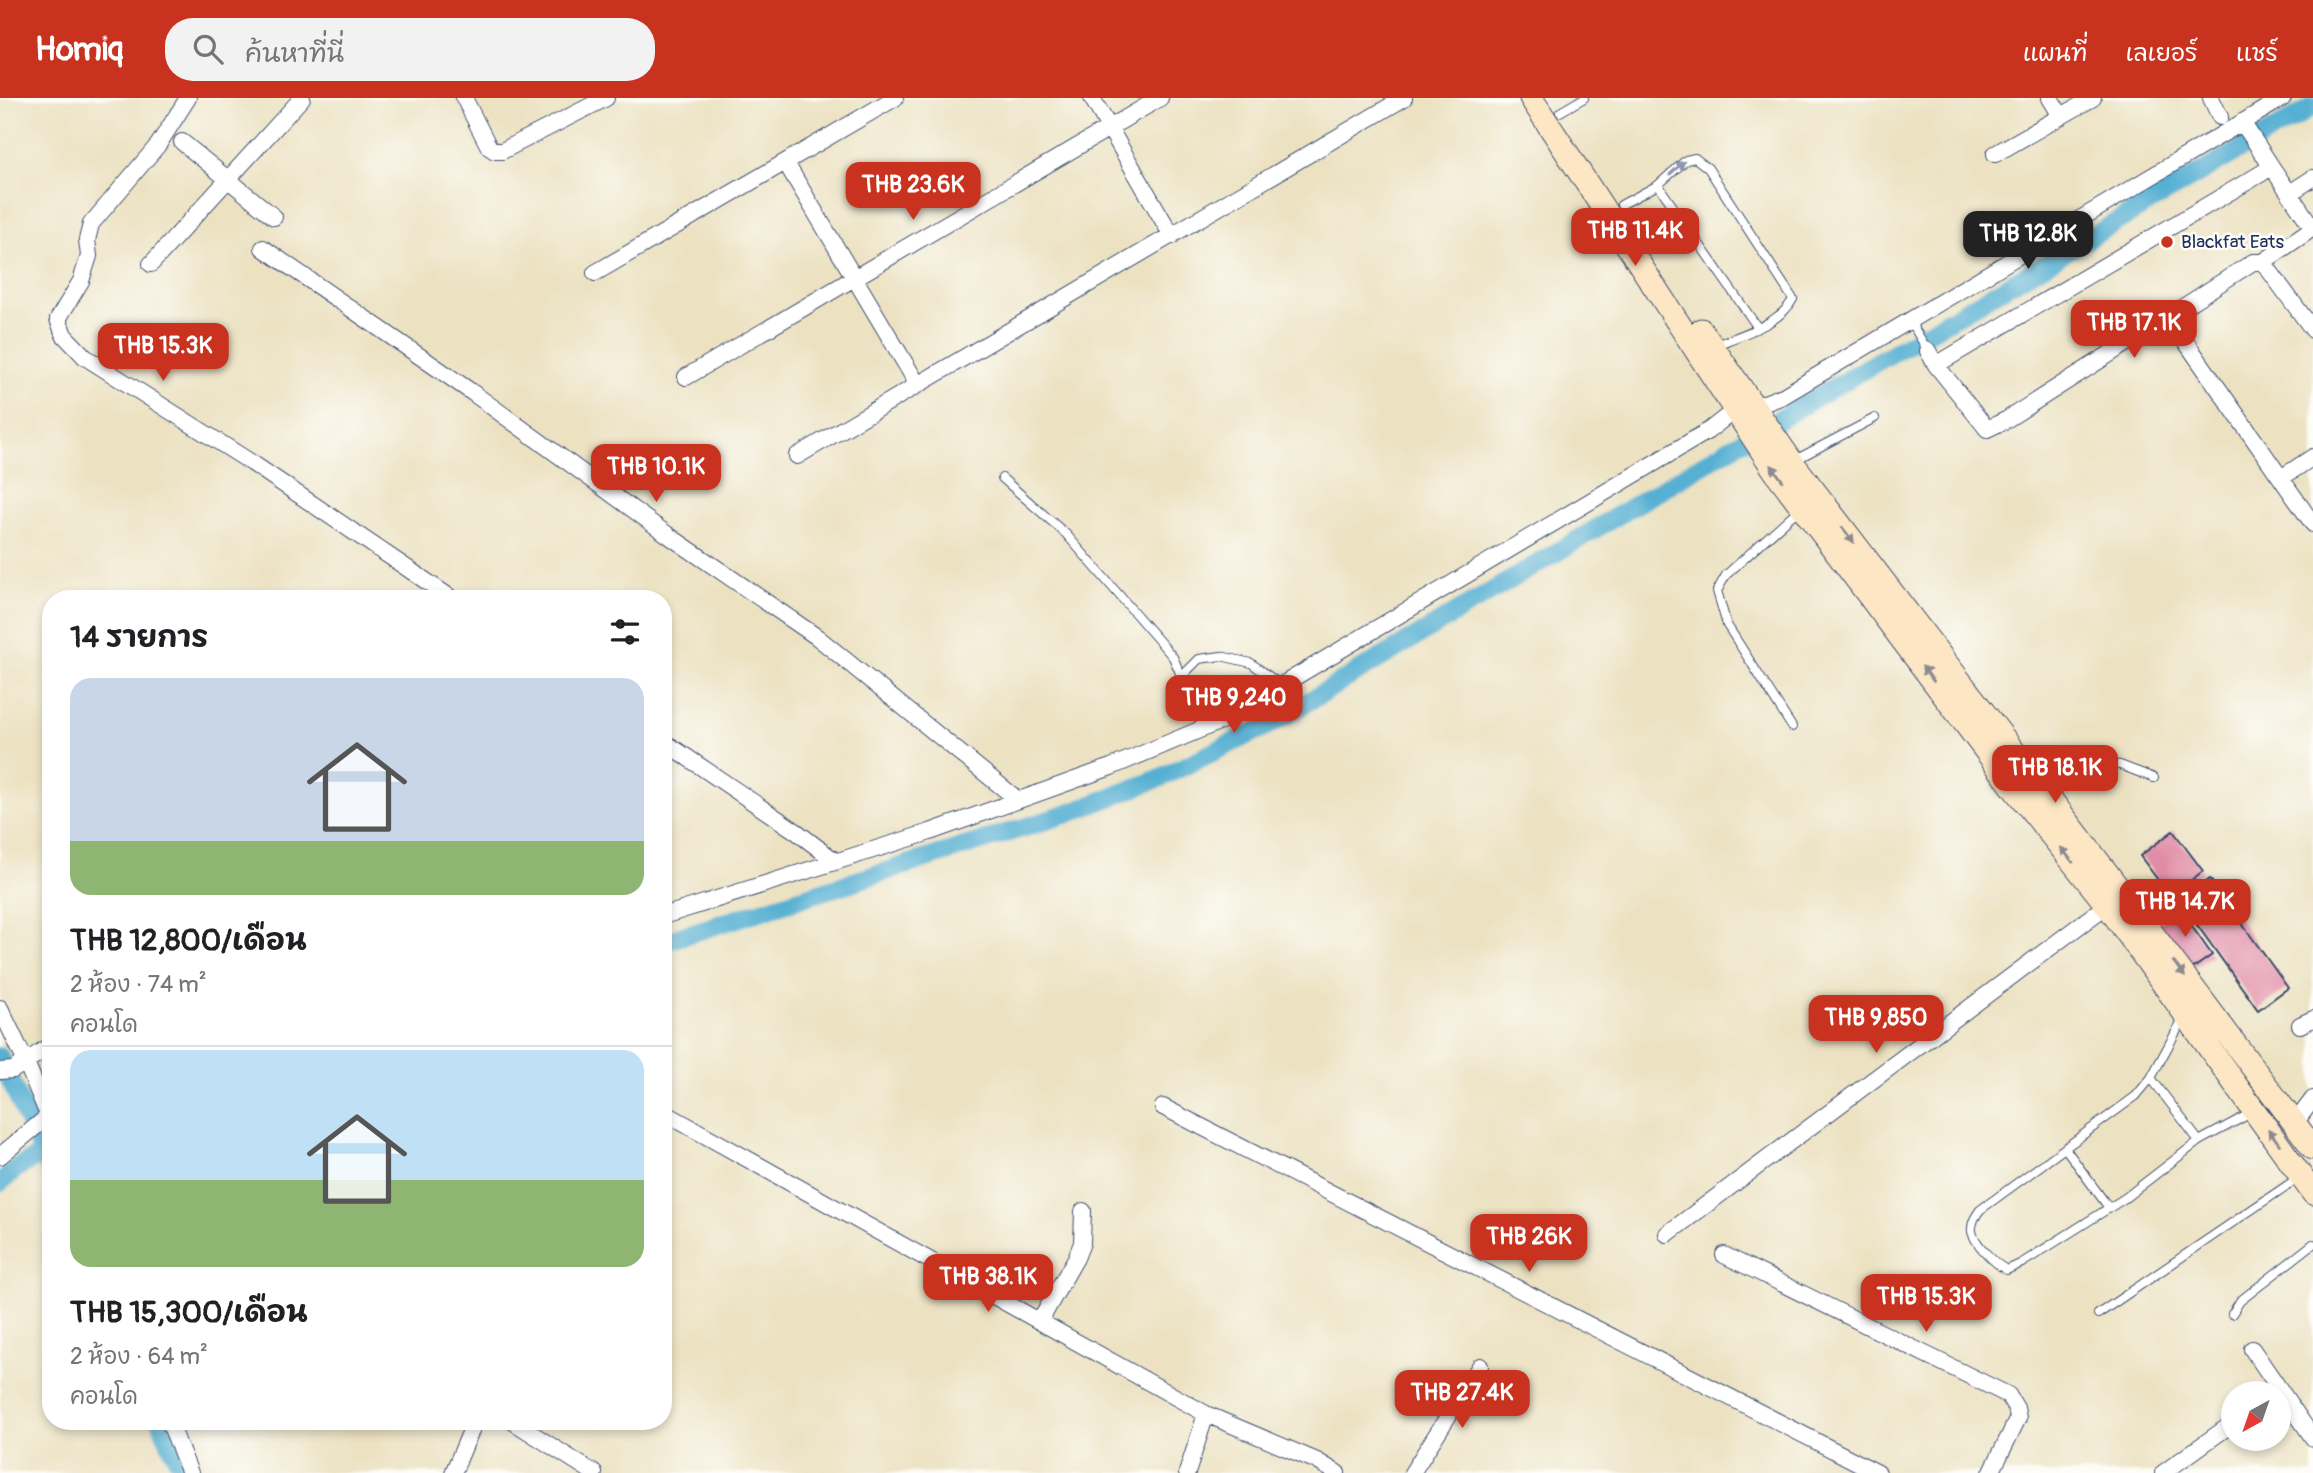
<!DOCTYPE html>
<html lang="th">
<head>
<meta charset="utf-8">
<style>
  :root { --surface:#fff; --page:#f2f2f2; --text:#202124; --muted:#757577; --line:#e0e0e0; --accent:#c8321e }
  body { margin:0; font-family:Pangolin,"Playpen Sans Thai",sans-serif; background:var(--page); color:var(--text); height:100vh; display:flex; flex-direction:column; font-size:26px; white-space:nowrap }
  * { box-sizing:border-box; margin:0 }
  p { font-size:23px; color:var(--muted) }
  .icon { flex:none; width:38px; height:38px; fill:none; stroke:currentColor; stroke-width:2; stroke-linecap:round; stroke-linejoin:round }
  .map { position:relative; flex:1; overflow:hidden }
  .sheet { position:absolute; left:42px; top:492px; width:630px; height:840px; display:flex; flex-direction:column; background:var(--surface); border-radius:28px; box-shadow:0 4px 10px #0003 }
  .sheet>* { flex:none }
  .needle { width:46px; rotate:220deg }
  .buttons { position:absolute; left:2221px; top:1283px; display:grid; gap:14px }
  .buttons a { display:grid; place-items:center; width:70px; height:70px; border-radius:50%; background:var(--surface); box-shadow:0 4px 10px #0003; font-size:35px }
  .price { position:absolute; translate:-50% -60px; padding:0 16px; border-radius:14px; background:var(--accent); color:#fff; font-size:23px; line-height:46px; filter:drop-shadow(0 2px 4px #0008) }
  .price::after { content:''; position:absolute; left:50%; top:42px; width:21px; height:16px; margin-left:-10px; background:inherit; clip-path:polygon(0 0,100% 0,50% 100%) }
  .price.current { background:#222; color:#fff }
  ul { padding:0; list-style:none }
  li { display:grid; align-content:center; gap:14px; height:371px; padding:0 28px }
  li+li { border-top:2px solid var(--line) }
  li span { display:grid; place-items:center; height:217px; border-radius:21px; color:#555 }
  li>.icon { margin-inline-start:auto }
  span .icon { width:126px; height:126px; fill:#fffc; stroke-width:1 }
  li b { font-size:30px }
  h2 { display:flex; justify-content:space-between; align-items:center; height:84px; padding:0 28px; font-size:30px }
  header { display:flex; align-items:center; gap:42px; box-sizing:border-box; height:98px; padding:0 35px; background:var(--accent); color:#fff }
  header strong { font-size:33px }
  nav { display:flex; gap:38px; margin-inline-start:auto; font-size:24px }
  .search { width:490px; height:63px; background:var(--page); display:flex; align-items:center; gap:18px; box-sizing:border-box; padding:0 24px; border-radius:28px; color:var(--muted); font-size:26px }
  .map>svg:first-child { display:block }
</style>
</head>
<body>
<header>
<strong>Homiq</strong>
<div class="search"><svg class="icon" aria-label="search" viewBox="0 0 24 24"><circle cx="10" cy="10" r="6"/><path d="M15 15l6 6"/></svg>ค้นหาที่นี่</div>
<nav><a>แผนที่</a><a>เลเยอร์</a><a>แชร์</a></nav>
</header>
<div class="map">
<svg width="2313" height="1375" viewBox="0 0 2313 1375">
  <rect width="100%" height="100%" fill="#fdfcf7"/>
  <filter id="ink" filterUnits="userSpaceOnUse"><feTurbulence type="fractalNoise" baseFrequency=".0143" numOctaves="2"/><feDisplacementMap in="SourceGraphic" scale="14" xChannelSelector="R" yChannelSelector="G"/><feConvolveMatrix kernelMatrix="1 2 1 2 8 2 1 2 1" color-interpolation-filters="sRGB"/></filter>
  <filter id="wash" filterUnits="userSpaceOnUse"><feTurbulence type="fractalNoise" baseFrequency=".00686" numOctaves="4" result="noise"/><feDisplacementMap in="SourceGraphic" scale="28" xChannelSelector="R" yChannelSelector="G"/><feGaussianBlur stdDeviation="1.57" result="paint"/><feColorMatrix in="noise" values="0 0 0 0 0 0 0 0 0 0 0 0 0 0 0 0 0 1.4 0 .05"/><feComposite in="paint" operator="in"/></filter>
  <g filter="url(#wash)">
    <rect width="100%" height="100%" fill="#ece2c2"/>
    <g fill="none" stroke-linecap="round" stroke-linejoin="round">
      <path stroke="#56b0d3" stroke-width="19" d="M663,844L1067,716L1160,680L1271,626L1730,350L2313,9
        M0,959L51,1074
        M0,1085L18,1069L51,1052
        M160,1323L177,1361"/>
    </g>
    <g id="blocks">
      <path fill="#e18ca7" d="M2173,733L2203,773L2170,798L2140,758Z
        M2210,781L2288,890L2258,912L2180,803Z
        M2179,810L2212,857L2192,871L2158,825Z"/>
    </g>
  </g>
  <g filter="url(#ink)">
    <use href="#blocks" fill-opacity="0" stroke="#3a4a6d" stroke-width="2"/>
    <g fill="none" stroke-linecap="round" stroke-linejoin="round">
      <g stroke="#3a4a6d" stroke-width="10">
        <path id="lane" d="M1560,14L1584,0
          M1658,87L1758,230
          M1621,107L1658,87L1686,62L1695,60L1708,70L1793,201C1781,226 1738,238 1713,248
          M1910,223L1928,253
          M1795,362L1875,320
          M1002,380L1066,436L1173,559L1204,630
          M1182,578L1199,561L1221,558L1251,565L1281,587
          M1792,629L1727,527L1717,493L1726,477L1799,411
          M2037,680L2078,662L2120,667L2154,680
          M2184,919L2151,980L2136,998L1980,1112C1975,1119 1971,1125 1972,1134C1975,1146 1996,1167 2007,1172L2022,1165L2125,1100L2199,1043L2253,1014
          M2151,980L2199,1043
          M2065,1050L2109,1110
          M2098,1216L2298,1080
          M2232,1216L2240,1203L2313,1146"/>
      </g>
      <g stroke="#3a4a6d" stroke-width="18">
        <path id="street" d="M188,0L158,47L91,126L87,142L89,158L81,183L58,221L64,237L85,259L252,365L451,500
          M464,0L489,49L495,53H502L606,0
          M1092,0L1172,138
          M2050,0L2061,18
          M2211,0L2220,19
          M182,44L274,119
          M1995,56L2093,0
          M786,65L918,287
          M2271,68L2312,129
          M2290,95L2313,80
          M263,150L473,295L668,437L817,539L1018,702
          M2263,164L2313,130
          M151,166L302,0
          M595,175L895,0
          M2163,222L2253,164H2263L2313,232
          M1928,253L1936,267L2262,75L2271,68L2242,24
          M1936,267L1987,331L2006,322L2163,222L2174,227L2313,426
          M686,279L1160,0
          M1754,309L1783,298L2283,0
          M797,358L1404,0
          M2281,380L2313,359
          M663,643L797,734L835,763
          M663,818L930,734L1111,669L1223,622L1708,333L1735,312
          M0,910L26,964L48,1017
          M2300,927L2313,921
          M0,973L13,972L51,947
          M1163,1009L1878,1375
          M663,1014L1206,1316L1317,1363L1337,1375
          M2295,1025L2313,1001
          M0,1058L51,1016
          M1667,1136L2107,807
          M1724,1157L2008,1297L2016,1310L2018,1320L1991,1375
          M1040,1223L1076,1160L1082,1145L1083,1113
          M2252,1251L2313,1340
          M169,1323L190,1375
          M512,1323L594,1375
          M453,1375L475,1323
          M1187,1375L1206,1316
          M1412,1375L1480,1268
          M2163,1375L2233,1325"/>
      </g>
      <g stroke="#3a4a6d" stroke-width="25">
        <path id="secondary" d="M1531,0L1775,373L2016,693L2107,807L2313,1095
          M1701,232L1792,364L2107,775L2313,1050"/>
      </g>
      <use href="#lane" stroke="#fff" stroke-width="8"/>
      <use href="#street" stroke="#fff" stroke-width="16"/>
      <use href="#secondary" stroke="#fce6c4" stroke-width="23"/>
    </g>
    <defs><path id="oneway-solid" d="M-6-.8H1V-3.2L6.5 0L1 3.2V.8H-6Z" transform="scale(1.75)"/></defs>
    <use fill="#8d97ae" href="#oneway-solid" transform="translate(1677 70) rotate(-42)"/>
    <g fill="#8c8a91">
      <use href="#oneway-solid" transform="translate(1777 375) rotate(-126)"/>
      <use href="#oneway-solid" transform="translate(1848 437) rotate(53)"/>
      <use href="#oneway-solid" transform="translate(1928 576) rotate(-127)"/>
      <use href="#oneway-solid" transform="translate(2067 757) rotate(-129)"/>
      <use href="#oneway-solid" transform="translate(2179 871) rotate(53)"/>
      <use href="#oneway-solid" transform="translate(2274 1039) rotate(-126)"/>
    </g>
  </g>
  <circle fill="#c8321e" stroke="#fdfcf7" stroke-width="2.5" cx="2167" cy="144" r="7"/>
  <g text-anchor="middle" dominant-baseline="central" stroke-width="5" stroke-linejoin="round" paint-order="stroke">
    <g font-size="19" fill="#1b2f5e" stroke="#fdfcf7" text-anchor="start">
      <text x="2181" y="144">Blackfat Eats</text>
    </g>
  </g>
</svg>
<div class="buttons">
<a><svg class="needle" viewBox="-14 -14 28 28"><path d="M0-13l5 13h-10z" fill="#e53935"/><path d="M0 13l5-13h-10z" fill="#757577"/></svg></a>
</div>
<b class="price" style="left:913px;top:124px">THB 23.6K</b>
<b class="price" style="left:1635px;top:170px">THB 11.4K</b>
<b class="price current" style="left:2028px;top:173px">THB 12.8K</b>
<b class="price" style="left:2134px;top:262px">THB 17.1K</b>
<b class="price" style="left:163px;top:285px">THB 15.3K</b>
<b class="price" style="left:656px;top:406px">THB 10.1K</b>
<b class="price" style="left:1234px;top:637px">THB 9,240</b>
<b class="price" style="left:2055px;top:707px">THB 18.1K</b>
<b class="price" style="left:2185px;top:841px">THB 14.7K</b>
<b class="price" style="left:1876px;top:957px">THB 9,850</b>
<b class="price" style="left:1529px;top:1176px">THB 26K</b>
<b class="price" style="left:988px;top:1216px">THB 38.1K</b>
<b class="price" style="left:1926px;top:1236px">THB 15.3K</b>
<b class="price" style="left:1462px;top:1332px">THB 27.4K</b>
<section class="sheet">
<h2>14 รายการ<svg class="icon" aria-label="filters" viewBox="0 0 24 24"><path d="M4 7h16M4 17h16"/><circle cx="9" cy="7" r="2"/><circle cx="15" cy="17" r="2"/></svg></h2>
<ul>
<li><span style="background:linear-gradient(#c9d6e8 75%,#8fb573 0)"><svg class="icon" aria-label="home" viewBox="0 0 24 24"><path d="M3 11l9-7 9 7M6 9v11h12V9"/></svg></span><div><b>THB 12,800/เดือน</b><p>2 ห้อง · 74 m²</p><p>คอนโด</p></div></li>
<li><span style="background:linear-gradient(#bfe0f5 60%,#8fb573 0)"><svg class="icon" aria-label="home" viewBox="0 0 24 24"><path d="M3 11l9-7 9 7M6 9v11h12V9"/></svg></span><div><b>THB 15,300/เดือน</b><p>2 ห้อง · 64 m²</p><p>คอนโด</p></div></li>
</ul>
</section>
</div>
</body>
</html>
